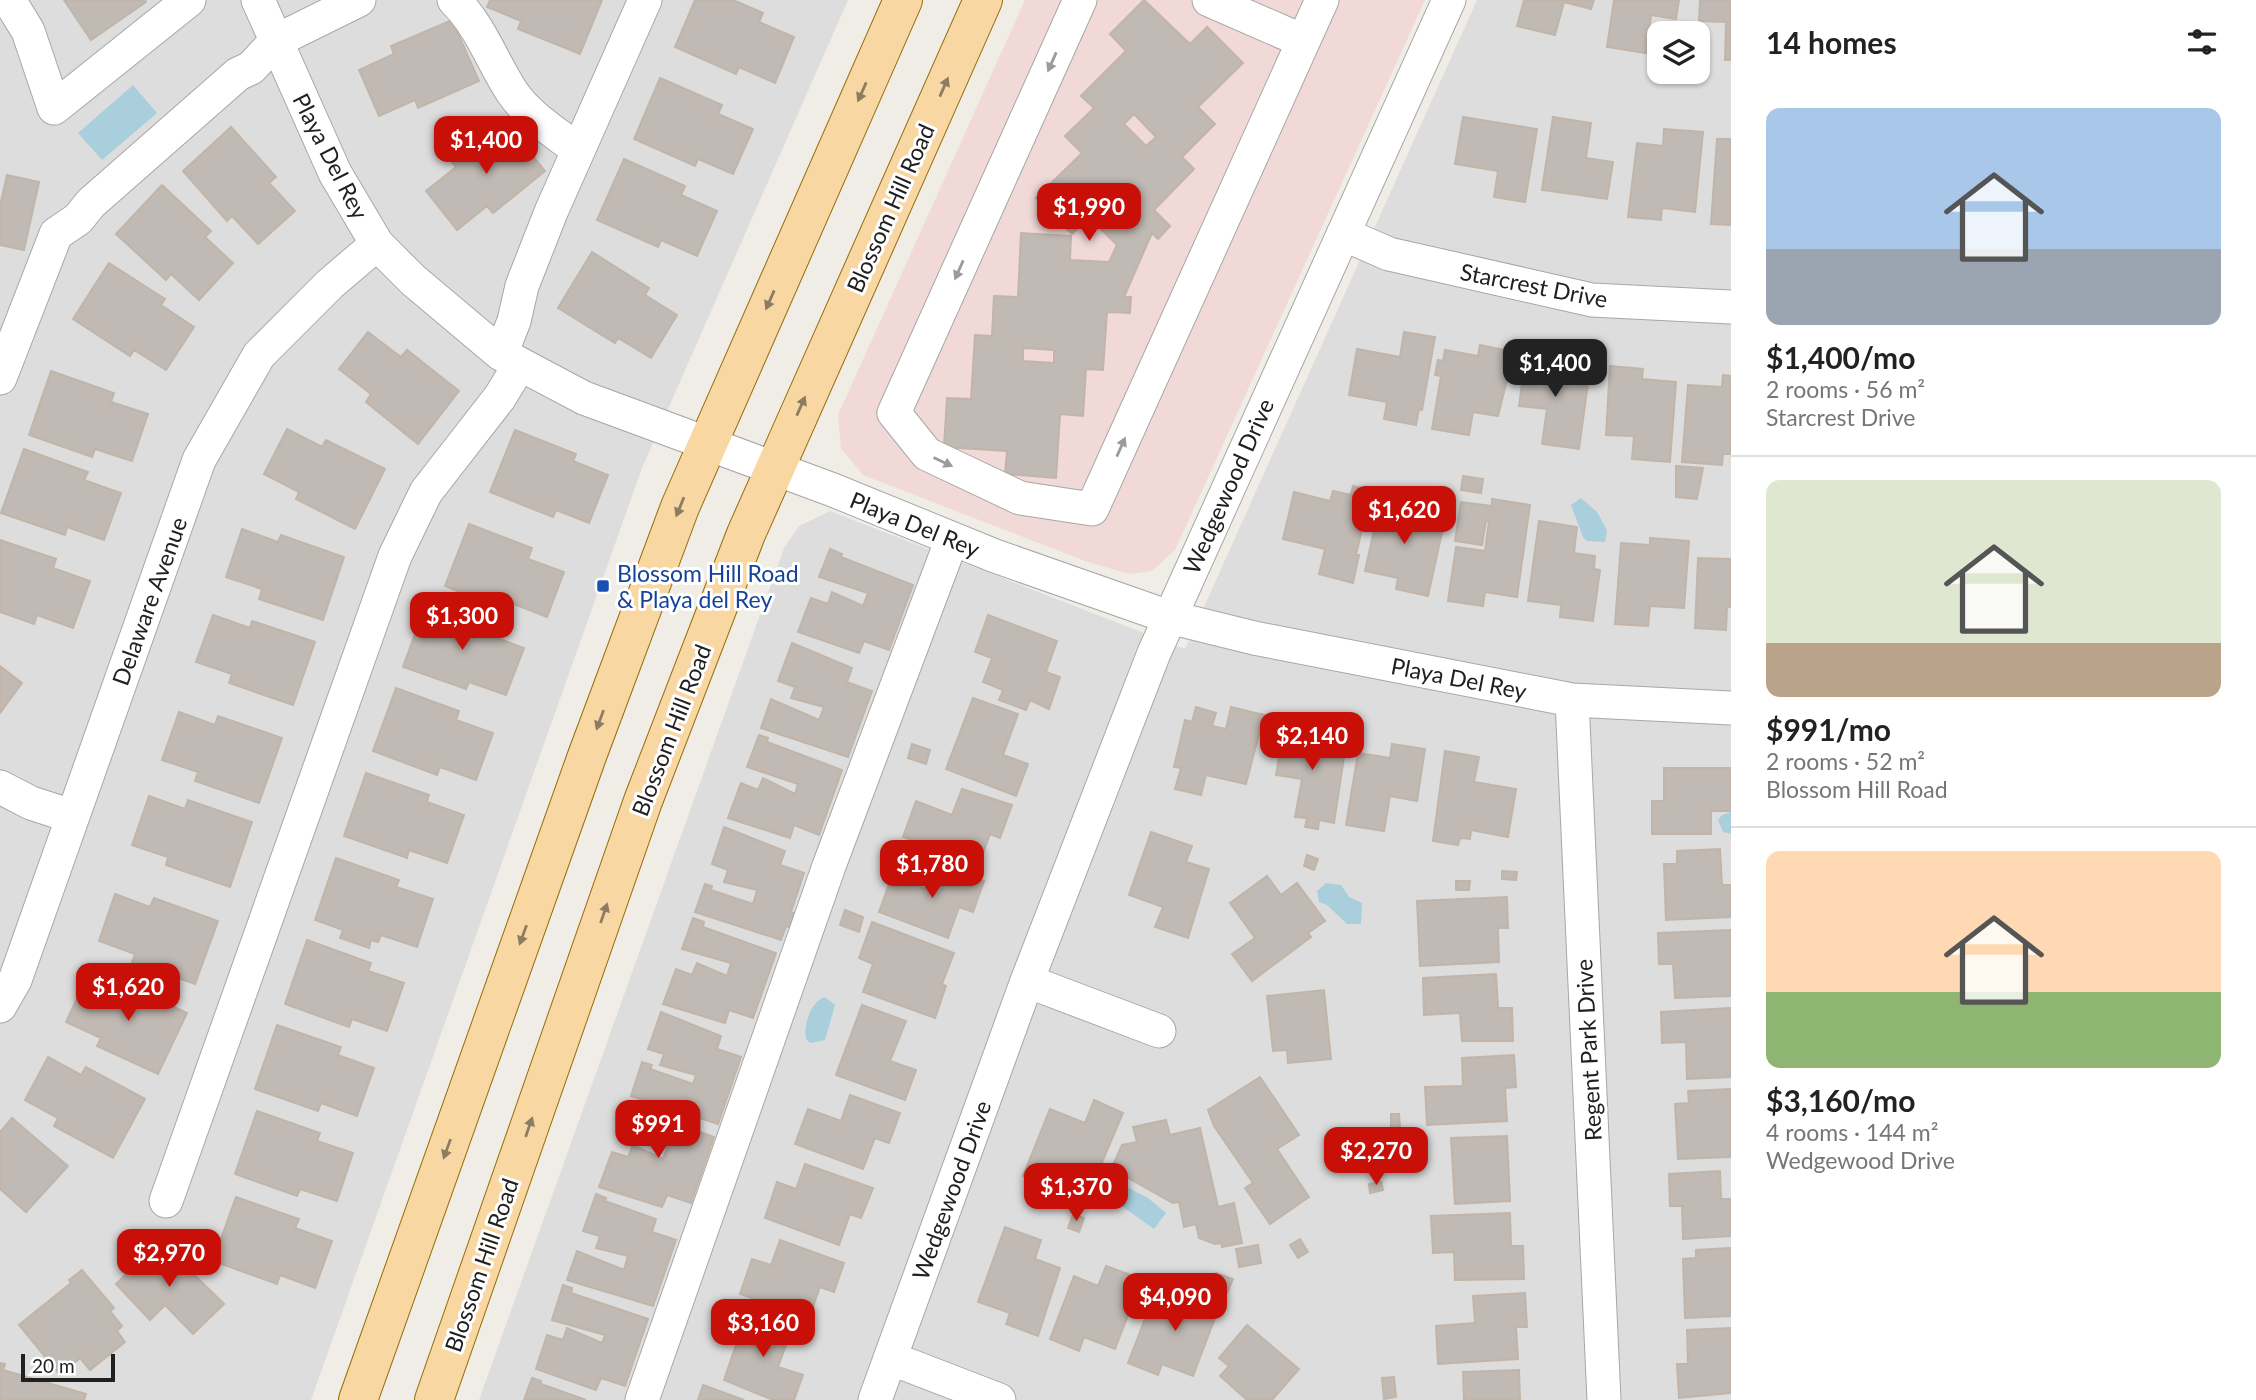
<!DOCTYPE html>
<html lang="en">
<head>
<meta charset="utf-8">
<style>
  :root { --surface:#fff; --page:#f6f6f6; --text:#222; --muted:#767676; --line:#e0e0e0; --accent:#c81008 }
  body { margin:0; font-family:Lato,sans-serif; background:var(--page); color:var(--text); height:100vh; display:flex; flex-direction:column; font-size:26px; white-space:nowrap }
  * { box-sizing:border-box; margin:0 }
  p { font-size:23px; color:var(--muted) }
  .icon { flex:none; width:38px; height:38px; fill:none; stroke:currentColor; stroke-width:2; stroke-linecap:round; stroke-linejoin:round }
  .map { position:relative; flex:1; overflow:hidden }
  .panel { display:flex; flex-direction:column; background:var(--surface); width:525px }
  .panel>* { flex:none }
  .fabs { position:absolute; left:1647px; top:21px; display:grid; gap:14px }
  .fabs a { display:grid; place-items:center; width:63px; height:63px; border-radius:14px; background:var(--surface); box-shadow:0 2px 5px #0004; font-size:35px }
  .scale { position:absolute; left:21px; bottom:18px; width:94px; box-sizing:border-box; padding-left:7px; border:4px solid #202020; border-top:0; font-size:19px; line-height:24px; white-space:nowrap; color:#202020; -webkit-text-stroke:5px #fff; paint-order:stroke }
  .price { position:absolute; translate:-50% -60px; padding:0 16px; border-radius:14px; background:var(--accent); color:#fff; font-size:23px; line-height:46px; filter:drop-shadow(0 2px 4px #0008) }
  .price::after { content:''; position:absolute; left:50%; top:42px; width:21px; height:16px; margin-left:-10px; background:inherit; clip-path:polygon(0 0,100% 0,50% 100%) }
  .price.on { background:#222; color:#fff }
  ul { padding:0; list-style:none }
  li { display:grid; align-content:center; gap:14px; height:371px; padding:0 35px }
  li+li { border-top:2px solid var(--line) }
  li span { display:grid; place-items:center; height:217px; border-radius:14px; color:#555 }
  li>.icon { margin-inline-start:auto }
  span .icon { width:126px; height:126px; fill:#fffc; stroke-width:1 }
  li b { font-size:30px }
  h2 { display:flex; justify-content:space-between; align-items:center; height:84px; padding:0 35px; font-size:30px }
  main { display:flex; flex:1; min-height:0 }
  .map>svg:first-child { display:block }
</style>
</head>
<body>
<main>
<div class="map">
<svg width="1731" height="1400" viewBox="0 0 1731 1400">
  <rect width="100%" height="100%" fill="#f0ede7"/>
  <path fill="#dedddd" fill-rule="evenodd" d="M0,0H848L642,468L311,1400H0Z
    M1477,0H1731V1400H479L784,548L799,526L830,511L1185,649ZM1659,33H1698V72H1659Z"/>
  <path fill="#f0d9d7" d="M1025,0H1425L1175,550L1152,571L1129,574L1085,561L863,475L841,449L838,415Z"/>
  <path fill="#a9cedc" d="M133,85L157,113L102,160L78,133Z
    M1581,498L1597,512L1607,530L1605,542L1587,541L1583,537L1571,505Z
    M1731,812V834L1723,832L1718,820L1722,815Z
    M1326,883L1341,885L1349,897L1362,903L1361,924H1347L1327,905L1319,902L1317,891Z
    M825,997L835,1005L825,1040L810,1043L806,1039C803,1025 811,1001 825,997Z
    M1127,1187L1148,1198L1166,1213L1154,1229L1116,1202Z"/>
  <path fill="#c1b9b3" stroke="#c1b5a9" stroke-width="2" fill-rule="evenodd" d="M64,0H145L146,2L91,40Z
    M490,0H602L580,54L518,29L521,21L487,7Z
    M695,0H733L763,13L759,22L794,37L775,83L739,67L736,74L675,47Z
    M1144,0L1190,44L1207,27L1243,63L1198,107L1215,124L1182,157L1194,169L1154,210L1170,226L1158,239L1152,233L1124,297H1131L1130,313L1107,312L1103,370L1086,369L1083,416L1060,414L1056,478L1005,474L1007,451L944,447L947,398L971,399L975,335L992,336L994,296L1018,297L1021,233L1071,236L1070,260L1109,262L1117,245L1089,217L1072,234L1036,198L1082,153L1065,136L1094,108L1081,96L1126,51L1110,34ZM1134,114L1156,137L1146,146L1124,124ZM1023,348L1054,350V363L1023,361Z
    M1524,0H1594L1591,9L1564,2L1555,35L1517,26Z
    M1614,0H1679L1676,19L1651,15L1646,53L1607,47Z
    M1700,0H1731V60H1725L1726,22L1699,21Z
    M452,20L479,81L418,108L415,100L379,116L359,70L394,54L391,46Z
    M660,78L722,105L718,114L753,129L733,174L698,159L695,166L634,139Z
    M1463,117L1537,129L1525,202L1494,197L1498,171L1455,164Z
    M1553,117L1591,123L1586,158L1613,162L1607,199L1542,190Z
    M503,119L545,171L493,213L487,206L457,230L426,191L456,167L451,161Z
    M231,127L276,177L269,183L295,211L258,244L232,216L227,221L183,171Z
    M1664,129L1703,132L1695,212L1662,208L1661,220L1628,217L1637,143L1663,146Z
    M1717,139H1731V225L1711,224Z
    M624,159L685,186L681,195L717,211L697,256L661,240L658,247L597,220Z
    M7,175L39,182L24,250L0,245V206Z
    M162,185L211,231L205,237L233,263L199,300L171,274L166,280L116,234Z
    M592,252L649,288L645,295L677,315L651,358L618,338L615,343L558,308Z
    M109,263L165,299L161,305L194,327L166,370L134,350L130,356L73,319Z
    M368,332L401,357L407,350L459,391L418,444L366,402L371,394L339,369Z
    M1404,332L1435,337L1422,410L1419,409L1416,425L1384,419L1387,402L1349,395L1357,349L1400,357Z
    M1480,345L1514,352L1498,416L1473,412L1469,435L1432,429L1441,376L1435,375L1438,360L1443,361L1445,350L1478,356Z
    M1526,353L1559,357L1556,372L1589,376L1579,449L1542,444L1547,409L1519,406Z
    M1610,366L1643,369L1642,379L1676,382L1670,462L1632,459L1634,436L1606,435Z
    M51,371L114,393L111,402L148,414L132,461L95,449L92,457L29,435Z
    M1723,375L1731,376V454H1723L1722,465L1682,462L1688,385L1722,387Z
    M287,429L322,447L326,440L385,469L355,529L296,499L299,492L264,474Z
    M515,430L576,454L573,461L608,475L589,523L556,510L553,517L490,492Z
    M24,449L88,472L84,480L121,493L104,540L67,527L65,535L1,513Z
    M1676,466L1703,468L1697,499L1676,497Z
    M1463,476L1483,479L1481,493L1461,490Z
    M1353,486L1371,490L1356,555H1359L1353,583L1319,574L1325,549L1283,539L1294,492L1330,501L1333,491L1351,495Z
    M1382,494L1420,502L1415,522L1443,528L1428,596L1396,589L1398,578L1365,571Z
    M1492,499L1530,505L1517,597L1485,592L1483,606L1448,601L1456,547L1485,551L1489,521H1486L1482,545L1455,541L1461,502L1492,506Z
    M1539,521L1577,527L1574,553L1595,556L1594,569L1600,570L1593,621L1560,617L1561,605L1528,601Z
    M469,524L532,548L528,559L564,572L547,617L511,603L508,611L445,586Z
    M242,529L278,542L281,535L344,557L323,620L259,599L262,589L226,577Z
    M1650,538L1689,541L1684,608L1650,606L1648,626L1615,624L1621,543L1650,545Z
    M0,540L56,559L53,568L90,581L73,628L37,615L34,624L0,612Z
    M830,549L842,554L841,557L913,585L889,650L864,641L859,653L798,632L811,598L828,604L832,592L863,606L868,593L819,577Z
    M1698,558L1731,559V607H1727L1726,630L1695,628Z
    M426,604L489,627L486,634L524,648L506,695L469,682L466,689L403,667Z
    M213,615L250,628L252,621L315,642L293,705L229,683L232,674L196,662Z
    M988,615L1057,641L1046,672L1060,677L1049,709L1030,700L1026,710L999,700L1003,690L983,682L992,658L975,652Z
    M792,643L852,668L847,682L872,691L848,757L761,728L771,699L819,720L824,707L791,698L795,687L778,681Z
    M0,666L22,683L0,713Z
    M396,688L459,711L456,720L493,733L476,780L440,767L437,775L373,751Z
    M973,698L1018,714L1003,755L1028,764L1016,796L946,769Z
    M1196,707L1216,713L1212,726L1226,729L1231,707L1264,715L1246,784L1206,775L1201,795L1175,789L1181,768L1174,767L1185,720L1192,722Z
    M179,712L215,725L218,716L282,738L259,803L195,781L198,772L162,760Z
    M1285,721L1317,727L1315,739L1346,744L1334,823L1319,820L1318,829L1305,827L1307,818L1295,817L1302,779L1276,775Z
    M759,735L768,738L767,742L842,770L819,835L794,825L790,838L728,818L741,783L758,790L763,778L795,794L798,784L747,767Z
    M912,744L930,750L926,764L908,758Z
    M1392,744L1425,749L1417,801L1390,796L1384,831L1346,825L1358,753L1390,758Z
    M1445,751L1479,757L1474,782L1516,789L1508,837L1471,830L1470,839L1460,838L1458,845L1433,841Z
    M1664,768H1731V811H1711V834H1652V801H1664Z
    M366,773L429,795L427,802L464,815L447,863L409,850L407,858L344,836Z
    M962,789L1012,805L1000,838L990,834L979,864L903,837L916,801L952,815Z
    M149,796L185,809L188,800L252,822L230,887L166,865L168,857L132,845Z
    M724,827L785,851L780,865L804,873L791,912L799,915L794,929L786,926L781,940L695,912L705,884L712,886L711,890L753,904L757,890L724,882L728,870L712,864Z
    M1151,832L1192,846L1186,862L1209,869L1188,938L1155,927L1163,907L1129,895Z
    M1720,849L1722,885H1731V917L1666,920L1664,864H1677V851Z
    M1307,855L1318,859L1314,870L1304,866Z
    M336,858L399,880L396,887L433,899L417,947L381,935L378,942L371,940L369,948L340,938L343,930L315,920Z
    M933,865L984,881L973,912L959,907L948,938L879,912L892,876L925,889Z
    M1502,871L1517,872L1516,880L1502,879Z
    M1267,876L1281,895L1297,883L1325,921L1308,933L1311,937L1252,981L1232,954L1255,938L1230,903Z
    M1456,881H1470L1469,890H1456Z
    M115,894L150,907L154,898L218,921L195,984L132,962L135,954L99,941Z
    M1507,897L1508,928H1498L1499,962L1420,966L1417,901Z
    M845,910L863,917L859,932L840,925Z
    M693,918L704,922L703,927L776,953L753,1018L729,1010L725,1023L663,1004L676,969L692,975L697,963L727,976L731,963L682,949Z
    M872,922L954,953L942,984L946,986L935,1018L863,992L873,964L859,958Z
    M1731,930V996L1675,998L1673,964H1659L1658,933Z
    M307,940L371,963L368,971L404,983L387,1031L352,1019L349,1027L285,1004Z
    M1496,974L1498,1008H1512L1513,1041H1462L1460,1013L1424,1015L1423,978Z
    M87,977L121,993L125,984L187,1013L158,1074L97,1046L101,1038L66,1022Z
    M1324,990L1331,1059L1288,1063L1287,1050L1273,1051L1267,996Z
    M862,1005L906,1021L890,1061L916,1070L905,1100L836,1075Z
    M1731,1008V1077L1687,1079L1686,1042L1662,1043L1661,1012Z
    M661,1012L721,1036L717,1049L741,1057L718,1124L631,1096L642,1062L652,1065L650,1069L693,1084L696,1075L660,1065L664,1054L648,1049Z
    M277,1025L341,1047L338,1055L374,1068L357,1116L321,1103L318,1111L255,1089Z
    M1514,1055L1516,1087L1505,1088L1507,1121L1427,1125L1425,1087L1463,1086L1462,1058Z
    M48,1057L81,1075L86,1067L145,1099L113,1158L54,1126L58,1118L25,1100Z
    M1260,1077L1299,1135L1277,1149L1309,1197L1270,1224L1245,1188L1253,1183L1214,1126L1208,1110Z
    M1731,1089V1157L1678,1159L1675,1104L1689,1103L1688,1091Z
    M850,1095L900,1113L889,1143L875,1138L863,1169L795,1144L808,1109L841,1121Z
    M1094,1100L1123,1113L1095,1179L1056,1162L1047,1186L1023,1176L1050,1109L1085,1123Z
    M629,1103L640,1107V1110L714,1137L691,1203L667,1195L662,1207L599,1187L612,1152L628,1157L633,1145L663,1159L668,1146L619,1132Z
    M257,1111L320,1133L317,1141L353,1153L337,1201L300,1189L297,1196L235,1174Z
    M1391,1114H1399L1400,1127H1391Z
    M12,1118L68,1166L26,1212L0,1189V1132Z
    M1166,1120L1170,1135L1200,1128L1218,1207L1234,1203L1242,1243L1222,1247L1221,1243L1215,1244L1199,1238L1196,1224L1184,1227L1179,1202L1173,1203L1128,1178H1107L1122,1145L1137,1142L1133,1127Z
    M1507,1136L1510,1201L1455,1204L1451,1138Z
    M805,1164L873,1188L861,1218L850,1214L839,1245L765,1218L777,1182L796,1189Z
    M1720,1171L1721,1199H1731V1236L1683,1239L1682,1206H1670L1669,1174Z
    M1381,1182L1383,1190L1370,1193L1369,1184Z
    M596,1194L606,1198L605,1201L656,1219L652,1232L676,1240L653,1306L567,1280L577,1251L624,1270L628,1256L596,1248L600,1236L583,1231Z
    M236,1197L299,1219L295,1228L332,1241L315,1288L280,1275L277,1284L213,1261Z
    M1510,1213L1511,1246H1523L1524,1279L1455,1280L1454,1252L1433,1253L1431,1216Z
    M1073,1215L1084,1218L1079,1232L1068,1228Z
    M1005,1227L1041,1240L1035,1259L1060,1268L1038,1336L1006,1324L1010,1313L978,1302Z
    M1300,1239L1308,1252L1298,1258L1290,1245Z
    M780,1240L844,1263L834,1292L820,1287L809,1318L740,1294L752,1259L771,1265Z
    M160,1241L224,1304L193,1334L165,1305L150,1320L116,1284Z
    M1258,1245L1261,1263L1239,1267L1236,1249Z
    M1731,1248V1316L1685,1318L1683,1259L1696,1258V1250Z
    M1106,1266L1142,1279L1115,1349L1084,1337L1079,1351L1050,1339L1074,1276L1098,1286Z
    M82,1270L114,1308L110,1311L122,1326L117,1331L125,1342L90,1370L80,1358L60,1375L19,1325L71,1283L69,1280Z
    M1216,1273L1233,1279L1227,1293L1211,1288Z
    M563,1285L572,1288L571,1293L648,1319L625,1386L601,1378L596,1390L536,1369L547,1335L563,1340L567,1328L602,1343L605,1335L552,1320Z
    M1185,1288L1221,1302L1193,1376L1162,1364L1158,1375L1128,1363L1155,1293L1179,1303Z
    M1525,1293L1527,1327H1516L1518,1359L1438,1364L1436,1326L1475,1323L1473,1296Z
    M748,1310L793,1326L778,1367L803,1375L794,1400H773L724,1380Z
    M1247,1325L1299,1369L1272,1400H1247L1220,1376L1229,1366L1219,1358Z
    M1731,1328V1393L1679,1398L1677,1364H1688L1687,1330Z
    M0,1363L5,1364L3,1370L86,1394L84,1400H0Z
    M1519,1370L1520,1400H1464L1463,1372Z
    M1394,1377L1396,1397L1384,1399L1382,1378Z
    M532,1378L541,1381V1384L586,1400H524Z
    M703,1385L744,1400H698Z"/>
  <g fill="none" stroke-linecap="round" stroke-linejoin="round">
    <g stroke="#a7a7a7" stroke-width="35">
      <path id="minor" d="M9,0L28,31L54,108L189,0
        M258,0L335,173L377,244L413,280L501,354L584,398L833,490L995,556L1169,617L1254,638L1572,700L1731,708
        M454,0C480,25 493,63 512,92C528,116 556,133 578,150
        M1080,0L894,413L927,454L1020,498L1092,509L1322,0
        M1209,0L1303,41
        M1343,234L1389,254L1592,300L1731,307
        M501,354L514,321L522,286L551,212L645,0
        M0,378L56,234L78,219L91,203L238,74L251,68L276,41L359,0
        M1572,700L1604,1400
        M0,787L31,803L71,816
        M1027,981L1159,1031
        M0,1006L15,980L199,460L259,355L330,284L377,244
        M166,1201L395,556L426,492L500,397L520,364
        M890,1358L999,1400
        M642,1400L829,866L952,539
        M875,1400L1027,981L1154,653L1449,0"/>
    </g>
    <g stroke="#966c06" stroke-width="40">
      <path id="major" d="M358,1400L587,756L680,507L903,0
        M434,1400L643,801L746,534L983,0"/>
    </g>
    <use href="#minor" stroke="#fff" stroke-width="33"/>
    <use href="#major" stroke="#f8d7a3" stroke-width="38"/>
  </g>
  <defs><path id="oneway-solid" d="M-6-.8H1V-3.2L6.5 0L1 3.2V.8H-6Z" transform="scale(1.75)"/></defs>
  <g fill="#9b9b9b">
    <use href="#oneway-solid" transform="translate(1052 62) rotate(114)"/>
    <use href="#oneway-solid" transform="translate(959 270) rotate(114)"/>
    <use href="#oneway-solid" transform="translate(1121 447) rotate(-66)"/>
    <use href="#oneway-solid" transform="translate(943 462) rotate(25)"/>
  </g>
  <g fill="#8c7c62">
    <use href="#oneway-solid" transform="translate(944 87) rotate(-66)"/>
    <use href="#oneway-solid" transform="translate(862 92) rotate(114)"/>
    <use href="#oneway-solid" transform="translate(770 300) rotate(114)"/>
    <use href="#oneway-solid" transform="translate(801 406) rotate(-66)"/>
    <use href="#oneway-solid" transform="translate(680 507) rotate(112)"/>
    <use href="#oneway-solid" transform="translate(600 720) rotate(110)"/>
    <use href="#oneway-solid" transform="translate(604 913) rotate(-71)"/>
    <use href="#oneway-solid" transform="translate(523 935) rotate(110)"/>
    <use href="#oneway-solid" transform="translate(529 1127) rotate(-71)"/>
    <use href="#oneway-solid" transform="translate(447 1149) rotate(110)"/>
  </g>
  <rect fill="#1a4fb4" stroke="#fff" stroke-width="2.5" x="596" y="579" width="14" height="14" rx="3.5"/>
  <g text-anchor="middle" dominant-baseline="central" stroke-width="6" stroke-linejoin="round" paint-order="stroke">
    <g font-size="23" fill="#202020" stroke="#fff">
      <text transform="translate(331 156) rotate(63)">Playa Del Rey</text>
      <text transform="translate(890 208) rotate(-66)">Blossom Hill Road</text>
      <text transform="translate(1534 285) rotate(11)">Starcrest Drive</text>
      <text transform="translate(1228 486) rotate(-66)">Wedgewood Drive</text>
      <text transform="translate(915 524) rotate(22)">Playa Del Rey</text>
      <text transform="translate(149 601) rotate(-70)">Delaware Avenue</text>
      <text transform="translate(1459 678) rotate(11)">Playa Del Rey</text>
      <text transform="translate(671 730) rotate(-69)">Blossom Hill Road</text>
      <text transform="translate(1588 1050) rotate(-93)">Regent Park Drive</text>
      <text transform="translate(951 1190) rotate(-70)">Wedgewood Drive</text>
      <text transform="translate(481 1265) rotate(-71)">Blossom Hill Road</text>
    </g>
    <g font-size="23" fill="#164399" stroke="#fff" text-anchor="start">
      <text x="617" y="573">Blossom Hill Road<tspan x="617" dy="26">&amp; Playa del Rey</tspan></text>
    </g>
  </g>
</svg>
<div class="fabs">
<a><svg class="icon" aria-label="layers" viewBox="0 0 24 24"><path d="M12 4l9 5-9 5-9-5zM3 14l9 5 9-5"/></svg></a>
</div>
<div class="scale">20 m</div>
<b class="price" style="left:486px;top:176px">$1,400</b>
<b class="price" style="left:1089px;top:243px">$1,990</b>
<b class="price on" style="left:1555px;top:399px">$1,400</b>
<b class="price" style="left:1404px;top:546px">$1,620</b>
<b class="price" style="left:462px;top:652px">$1,300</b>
<b class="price" style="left:1312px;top:772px">$2,140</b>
<b class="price" style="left:932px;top:900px">$1,780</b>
<b class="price" style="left:128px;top:1023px">$1,620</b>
<b class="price" style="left:658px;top:1160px">$991</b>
<b class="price" style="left:1376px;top:1187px">$2,270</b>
<b class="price" style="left:1076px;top:1223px">$1,370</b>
<b class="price" style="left:169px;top:1289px">$2,970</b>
<b class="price" style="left:1175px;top:1333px">$4,090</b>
<b class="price" style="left:763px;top:1359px">$3,160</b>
</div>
<section class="panel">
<h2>14 homes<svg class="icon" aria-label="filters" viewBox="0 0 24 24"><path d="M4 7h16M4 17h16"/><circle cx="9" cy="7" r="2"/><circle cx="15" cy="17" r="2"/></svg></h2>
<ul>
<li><span style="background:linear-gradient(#a9c7e8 65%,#9aa5b1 0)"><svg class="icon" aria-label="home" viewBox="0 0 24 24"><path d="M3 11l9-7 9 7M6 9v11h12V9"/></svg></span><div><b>$1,400/mo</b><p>2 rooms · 56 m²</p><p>Starcrest Drive</p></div></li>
<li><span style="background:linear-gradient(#dfe7d0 75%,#b9a48a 0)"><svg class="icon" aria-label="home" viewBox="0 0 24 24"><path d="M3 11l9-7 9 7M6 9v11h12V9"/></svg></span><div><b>$991/mo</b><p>2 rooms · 52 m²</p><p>Blossom Hill Road</p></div></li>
<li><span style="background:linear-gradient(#ffd9b3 65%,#8fb573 0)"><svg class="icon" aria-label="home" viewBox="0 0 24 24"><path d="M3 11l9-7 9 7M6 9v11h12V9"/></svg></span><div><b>$3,160/mo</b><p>4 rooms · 144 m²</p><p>Wedgewood Drive</p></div></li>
</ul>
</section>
</main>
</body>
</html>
